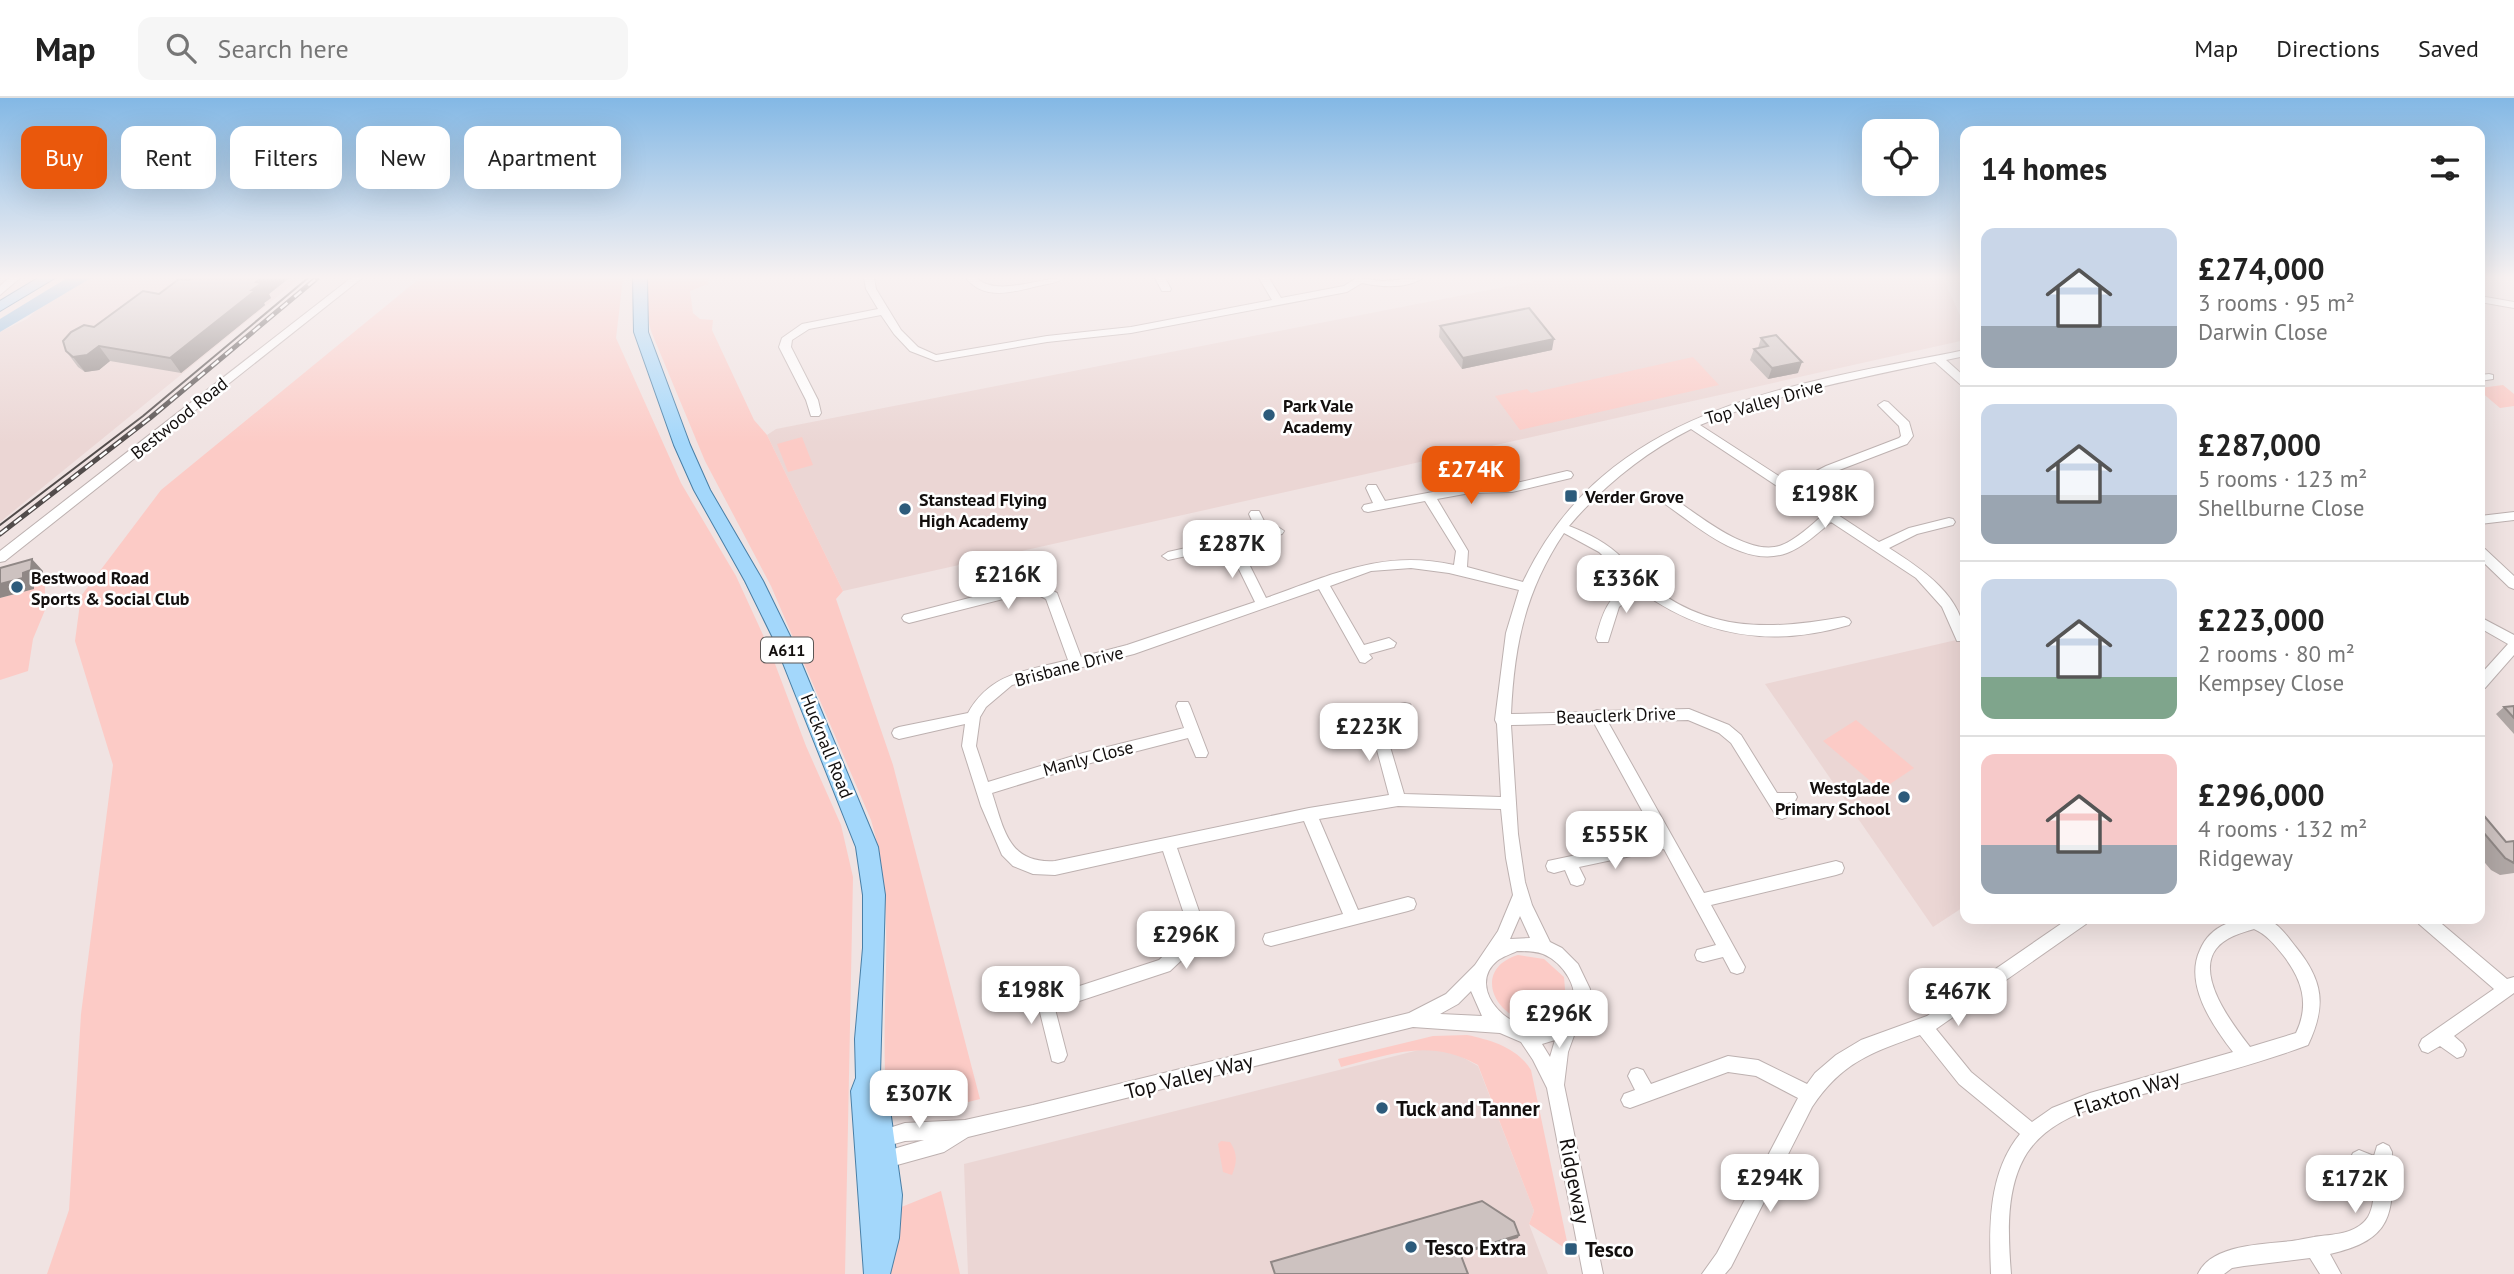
<!DOCTYPE html>
<html lang="en">
<head>
<meta charset="utf-8">
<style>
  :root { --surface:#fff; --page:#f6f6f6; --text:#222; --muted:#767676; --line:#e0e0e0; --accent:#ea580c }
  body { margin:0; font-family:"PT Sans",sans-serif; background:var(--page); color:var(--text); height:100vh; display:flex; flex-direction:column; font-size:26px; white-space:nowrap }
  * { box-sizing:border-box; margin:0 }
  p { font-size:23px; color:var(--muted) }
  .icon { flex:none; width:38px; height:38px; fill:none; stroke:currentColor; stroke-width:2; stroke-linecap:round; stroke-linejoin:round }
  .map { position:relative; flex:1; overflow:hidden }
  .details { position:absolute; left:1960px; top:28px; width:525px; height:798px; display:flex; flex-direction:column; background:var(--surface); border-radius:14px; box-shadow:0 7px 28px #0002 }
  .details>* { flex:none }
  .banner { position:absolute; left:21px; top:28px; width:665px; height:63px; display:flex; gap:14px }
  .tools { position:absolute; left:1862px; top:21px; display:grid; gap:14px }
  .tools a { display:grid; place-items:center; width:77px; height:77px; border-radius:14px; background:var(--surface); box-shadow:0 7px 28px #0002; font-size:35px }
  .price { position:absolute; translate:-50% -60px; padding:0 16px; border-radius:14px; background:#fff; color:#222; font-size:23px; line-height:46px; filter:drop-shadow(0 2px 4px #0008) }
  .price::after { content:''; position:absolute; left:50%; top:42px; width:21px; height:16px; margin-left:-10px; background:inherit; clip-path:polygon(0 0,100% 0,50% 100%) }
  .price.selected { background:var(--accent); color:#fff }
  ul { padding:0; list-style:none }
  li { display:flex; align-items:center; gap:21px; height:175px; padding:0 21px }
  li+li { border-top:2px solid var(--line) }
  li span { display:grid; place-items:center; flex:none; width:196px; height:140px; border-radius:14px; color:#555 }
  li>.icon { margin-inline-start:auto }
  span .icon { width:84px; height:84px; fill:#fffc; stroke-width:1 }
  li b { font-size:30px }
  h2 { display:flex; justify-content:space-between; align-items:center; height:84px; padding:0 21px; font-size:30px }
  .pill { padding:0 24px; border-radius:14px; background:var(--surface); box-shadow:0 7px 28px #0002; font-size:24px; line-height:63px }
  .pill.selected { background:var(--accent); color:#fff }
  header { display:flex; align-items:center; gap:42px; box-sizing:border-box; height:98px; padding:0 35px; background:var(--surface); border-bottom:2px solid var(--line) }
  header strong { font-size:33px }
  nav { display:flex; gap:38px; margin-inline-start:auto; font-size:24px }
  .search { width:490px; height:63px; background:var(--page); display:flex; align-items:center; gap:18px; box-sizing:border-box; padding:0 24px; border-radius:14px; color:var(--muted); font-size:26px }
  .map>svg:first-child { display:block }
</style>
</head>
<body>
<header>
<strong>Map</strong>
<div class="search"><svg class="icon" aria-label="search" viewBox="0 0 24 24"><circle cx="10" cy="10" r="6"/><path d="M15 15l6 6"/></svg>Search here</div>
<nav><a>Map</a><a>Directions</a><a>Saved</a></nav>
</header>
<div class="map">
<svg width="2514" height="1176" viewBox="0 0 2514 1176">
  <rect width="100%" height="100%" fill="#f0e3e2"/>
  <path fill="#ebd6d4" d="M91,180H300L0,424V234L27,221L41,208Z
    M1550,180H1943L1965,228V242L843,493L767,337L776,331Z
    M1965,540V808L1933,829L1765,586Z
    M1427,950L1455,955L1478,968L1534,1113L1529,1126L1548,1176H968L964,1066Z"/>
  <path fill="#fccbc6" d="M420,180H623L616,240L681,385L736,478L769,550L806,648L841,727L853,779L845,1176H47L69,1112L81,916L113,667L75,543L81,498L161,392Z
    M646,180H708V186L690,193L693,215L700,221L713,222L712,232L754,322L767,337L843,493L836,501L893,667L980,1001L910,1019L887,1004C878,909 899,814 871,722L771,488L705,363L651,233L647,217Z
    M1693,259L1719,287L1520,332L1495,298L1527,291L1531,295Z
    M2503,287L2514,296V308L2500,310L2480,293V290Z
    M802,339L813,367L788,374L777,346Z
    M45,484V512L33,541L28,573L0,582V500L33,491L34,486Z
    M1856,622L1914,670L1881,692L1823,643Z
    M1518,857L1544,861L1564,879L1566,903L1550,921C1502,936 1465,873 1518,857Z
    M1467,937C1491,942 1518,950 1531,972L1569,1153L1529,1126L1534,1113L1478,967C1428,940 1393,956 1341,969L1338,961L1433,938Z
    M1221,1043L1230,1044C1238,1056 1237,1064 1232,1077L1223,1074L1218,1046Z
    M941,1093L960,1176H890L897,1143L894,1112Z"/>
  <g fill="none" stroke-linecap="round" stroke-linejoin="round">
    <path fill="#8dbde1" fill-rule="evenodd" d="M67,180H91L0,234V221Z"/>
    <g stroke="#bdb1b0" stroke-width="2">
      <path id="minor" d="M9,180H20L0,197V188Z
        M351,180H362L5,463L0,464V453Z
        M864,180H874L876,191L901,232L918,249L936,257L1047,238L1131,229L1272,202L1259,180H1269L1281,200L1344,188L1356,180L1383,183L1423,180C1407,191 1381,189 1362,185L1347,194L1131,235L1047,244L936,263L910,253L894,236L881,217L809,231L792,242L791,249L818,302L821,315L819,318H811L806,302L779,249L782,240L802,226L878,211L866,191Z
        M966,180H977C995,199 1039,180 1064,180C1057,185 1047,186 1038,188C1014,194 984,203 966,180Z
        M1155,180H1165L1171,191L1170,193H1162Z
        M2480,198L2514,204V210L2480,204Z
        M1965,252V258L1946,262L1965,279V288L1961,287L1935,264C1855,281 1776,296 1700,327L1791,386L1826,368L1899,340L1901,338L1899,328L1878,307L1884,303L1888,304L1909,324L1913,338L1907,346L1834,374L1800,392L1879,444L1909,430L1949,420L1953,421L1955,424L1953,427L1917,436L1889,450C1922,471 1965,499 1965,543H1957L1942,509L1916,480L1831,424C1818,435 1803,449 1787,455C1744,471 1697,428 1665,406L1663,403L1665,400H1673C1699,417 1749,460 1782,447C1797,441 1810,428 1822,418L1691,331C1644,355 1603,388 1569,428C1589,436 1608,445 1623,461C1631,468 1637,477 1646,484C1708,535 1769,532 1844,519L1849,521L1851,524L1849,527C1772,550 1703,539 1639,492L1619,509L1608,544H1598L1596,540C1602,516 1608,498 1631,485L1599,454L1564,435C1525,493 1514,548 1511,616L1592,614L1597,612L1602,613L1689,611L1729,627L1741,637L1777,695H1795L1797,699L1795,703L1784,706L1790,715L1787,719L1782,721L1777,719L1731,645L1719,635L1688,622L1608,624L1704,795L1836,763L1842,765L1844,770L1842,775L1836,777L1711,807L1745,869L1743,874L1737,876L1731,874L1723,859L1703,864L1697,862L1695,857L1697,852L1716,847L1664,751L1579,769L1585,781L1583,786L1577,788L1571,786L1565,772L1554,775L1548,773L1546,768L1548,763L1657,740L1594,625L1511,627L1518,736L1525,784L1532,807L1550,844L1562,850L1578,866L1590,891L1588,913L1576,932L1568,954L1564,987L1603,1176H1583L1547,990L1533,962L1521,944L1500,935L1413,929L968,1039L944,1054L879,1072L873,1069L870,1063L873,1057L924,1042L905,1043L876,1051L870,1048L867,1042L870,1036L905,1025L965,1022L1033,1007L1409,915L1446,896L1475,867L1498,833L1513,797L1506,760L1501,711L1398,708L1319,721L1358,812L1408,799L1414,801L1416,806L1414,811L1408,813L1271,848L1265,846L1263,841L1265,836L1343,816L1304,723L1177,750L1200,816V829L1186,858L1170,873L1055,911L1067,957L1064,963L1058,965L1052,963L1034,890L1036,885L1042,883L1048,885L1052,897L1159,862L1174,848L1184,829V816L1163,753L1055,777L1033,776L1013,768L1002,757L981,708L962,648L965,626L899,641L894,639L892,635L894,631L899,629L968,615C991,574 1027,573 1068,562L1046,501L1035,495H1027L909,525L904,523L902,520L904,517L1027,485L1042,487L1057,495L1081,559L1127,547L1255,504L1228,449L1168,462L1162,458L1168,454L1257,434L1249,416L1251,413H1259L1268,431L1278,429L1284,433L1282,436L1239,446L1266,500C1332,477 1383,451 1454,467L1456,453L1425,403L1368,414L1364,413L1362,410L1364,407L1373,405L1366,390L1368,387H1376L1385,403L1470,387L1512,386L1567,373L1571,374L1573,377L1571,380L1512,394L1470,395L1437,401L1468,453L1467,469L1523,484C1606,307 1794,287 1965,252ZM1411,470L1449,475L1519,492L1506,535L1495,622L1497,626L1501,699L1404,696L1391,652L1378,622L1410,614L1412,610L1410,606L1405,605L1353,616L1348,618L1346,622L1348,626L1353,628L1365,625L1377,652L1389,697L1309,710L1055,763C1008,766 1004,731 992,695L1083,667L1188,640L1196,659H1206L1208,655L1190,608L1188,604H1178L1176,608L1184,630L1083,655L988,684L976,648L980,619L986,609L1012,587L1134,556L1319,491L1360,564L1365,565L1372,560L1369,556L1394,549L1396,545L1389,540L1364,547L1330,488L1371,473ZM1520,818L1530,840L1510,841ZM1517,853C1525,853 1535,853 1543,856C1563,864 1582,892 1571,913C1567,919 1561,924 1554,926C1512,943 1464,890 1497,863C1502,859 1511,856 1517,853ZM1471,893L1482,918L1440,916L1458,906ZM1555,942L1550,959L1542,946Z
        M2489,276L2493,277V281L2480,283V277Z
        M2514,414V422L2480,426V418Z
        M2480,450L2485,451L2514,478V491L2509,489L2480,461Z
        M2480,519L2514,537V557L2485,590L2480,591V577L2508,546L2480,530Z
        M2068,821H2088L2086,826L1936,931L1971,974L2032,1024L2052,1010L2090,995L2233,954C2212,927 2184,886 2200,852C2205,840 2214,831 2226,826C2238,822 2255,817 2268,822C2279,826 2288,839 2295,848C2323,882 2327,907 2308,947C2263,964 2216,976 2170,989C2122,1003 2057,1010 2027,1055C2005,1090 2008,1137 2011,1176H1991C1989,1129 1988,1075 2020,1036L1959,986L1920,937C1871,955 1842,964 1812,1009L1731,1169L1725,1176H1702L1717,1155L1798,1000L1756,978L1728,974L1630,1010L1624,1008L1621,1002L1624,996L1635,992L1628,978L1631,972L1637,970L1643,972L1651,986L1728,958L1758,962L1807,986L1815,975L1836,957L1861,942L1927,918ZM2254,831C2266,836 2275,847 2283,857C2302,881 2310,906 2296,935L2250,949C2234,928 2195,879 2216,851C2225,839 2241,835 2254,831Z
        M2417,821H2436L2507,881L2514,879V895L2454,938L2463,946L2466,952L2463,958L2457,960L2440,948L2428,955L2422,953L2419,947L2422,941L2494,891L2419,826Z
        M2383,1045L2389,1048L2392,1054C2393,1114 2396,1141 2330,1156L2341,1176H2320L2310,1160L2244,1168L2232,1170L2224,1176H2198C2211,1146 2265,1146 2292,1143C2300,1142 2307,1140 2314,1139C2332,1136 2356,1137 2368,1119C2375,1107 2374,1089 2374,1076L2353,1067L2350,1061L2353,1055L2359,1052L2374,1058L2377,1048Z"/>
    </g>
    <g stroke="#497fa6" stroke-width="2">
      <path id="major" d="M38,180H55L0,213V203Z
        M633,180H647L648,234L690,347L710,392L763,483L791,540L878,749L885,797L880,977L887,990L902,1097L899,1140L890,1176H864L851,993L856,980L855,941L863,850V797L856,749L773,540L745,483L694,392L674,347L634,234Z"/>
    </g>
    <use href="#minor" fill="#fff" fill-rule="evenodd"/>
    <use href="#major" fill="#a3d7fb" fill-rule="evenodd"/>
    <path stroke="#524c4b" stroke-width="2" d="M0,427L143,318L308,180"/>
    <g stroke="#524c4b" stroke-width="5">
      <path id="rail" d="M0,436L150,320L317,180"/>
    </g>
    <use href="#rail" stroke="#fff" stroke-width="2.5" stroke-dasharray="9" stroke-linecap="butt"/>
  </g>
  <path fill="#b0a7a5" d="M192,180H289L269,196L271,200L264,205L265,207L181,275L110,263L99,272L85,274L78,269L66,253L94,229L159,196Z
    M1440,228L1552,252L1462,271L1439,239Z
    M1761,240L1798,275L1768,281L1750,262L1754,251L1758,250Z
    M2514,608V636L2496,616L2504,609Z
    M2480,713L2506,744L2514,743V775L2500,777L2491,772L2480,759Z"/>
  <path fill="#908886" d="M261,180H289L269,196L271,200L264,205L265,207L181,275L170,260L252,192L256,184Z
    M1554,241L1552,252L1462,271L1463,260Z
    M99,248L110,263L99,272L85,274L73,259Z
    M1802,264L1798,275L1768,281L1772,270Z
    M32,461L43,473L42,484L34,486V491L0,500V486L23,475Z
    M1519,1137L1518,1140L1459,1157L1460,1155Z"/>
  <path fill="#cdc2c0" stroke="#908886" stroke-width="2" d="M192,180H261L256,184L262,185L252,192H256L170,260L99,248L87,257L73,259L66,253L63,243L71,234L84,227L94,229L143,193L159,196L179,181L189,182Z
    M1529,210L1554,241L1463,260L1440,228Z
    M1776,237L1802,264L1772,270L1754,251L1768,248L1761,240Z
    M32,461L31,472L23,475V480L0,486V470Z
    M2514,608V620L2504,609Z
    M2480,713L2506,744L2514,743V765L2505,760L2484,735L2480,736Z
    M1482,1103L1514,1124L1519,1137L1460,1155L1468,1176H1275L1271,1164Z"/>
  <linearGradient id="sky" x2="0" y2="1"><stop stop-color="#83b8e5"/><stop offset="0.52" stop-color="#f8f2f2"/><stop offset="1" stop-color="#f8f2f2" stop-opacity="0"/></linearGradient>
  <rect width="2514" height="345" fill="url(#sky)"/>
  <g fill="#2d5b7b" stroke="#fff" stroke-width="2.5">
    <circle cx="1269" cy="317" r="7"/>
    <rect x="1564" y="391" width="14" height="14" rx="3.5"/>
    <circle cx="905" cy="411" r="7"/>
    <circle cx="17" cy="489" r="7"/>
    <circle cx="1904" cy="699" r="7"/>
    <circle cx="1382" cy="1010" r="7"/>
    <circle cx="1411" cy="1149" r="7"/>
    <rect x="1564" y="1144" width="14" height="14" rx="3.5"/>
  </g>
  <g text-anchor="middle" dominant-baseline="central" stroke-width="5" stroke-linejoin="round" paint-order="stroke">
    <rect fill="#fff" stroke="#5a5756" stroke-width="2" x="761" y="539.5" width="52" height="25" rx="5"/>
    <g font-size="16" font-weight="bold" fill="#130f0e">
      <text x="787" y="552">A611</text>
    </g>
    <g font-size="18" fill="#130f0e" stroke="#fff">
      <text transform="translate(1764 304) rotate(-16)">Top Valley Drive</text>
      <text transform="translate(179 320) rotate(-39)">Bestwood Road</text>
      <text transform="translate(1069 568) rotate(-15)">Brisbane Drive</text>
      <text transform="translate(1616 617) rotate(-2)">Beauclerk Drive</text>
      <text transform="translate(827 648) rotate(68)">Hucknall Road</text>
      <text transform="translate(1088 660) rotate(-15)">Manly Close</text>
    </g>
    <g font-size="18" font-weight="bold" fill="#130f0e" stroke="#fff" text-anchor="start">
      <text x="1283" y="307">Park Vale<tspan x="1283" dy="21">Academy</tspan></text>
      <text x="1585" y="398">Verder Grove</text>
      <text x="919" y="401">Stanstead Flying<tspan x="919" dy="21">High Academy</tspan></text>
      <text x="31" y="479">Bestwood Road<tspan x="31" dy="21">Sports &amp; Social Club</tspan></text>
      <text x="1890" y="689" text-anchor="end">Westglade<tspan x="1890" dy="21">Primary School</tspan></text>
    </g>
    <g font-size="21" fill="#130f0e" stroke="#fff">
      <text transform="translate(1189 978) rotate(-14)">Top Valley Way</text>
      <text transform="translate(2127 995) rotate(-18)">Flaxton Way</text>
      <text transform="translate(1575 1083) rotate(79)">Ridgeway</text>
    </g>
    <g font-size="21" font-weight="bold" fill="#130f0e" stroke="#fff" text-anchor="start">
      <text x="1396" y="1010">Tuck and Tanner</text>
      <text x="1425" y="1149">Tesco Extra</text>
      <text x="1585" y="1151">Tesco</text>
    </g>
  </g>
</svg>
<div class="tools">
<a><svg class="icon" aria-label="locate" viewBox="0 0 24 24"><circle cx="12" cy="12" r="6"/><path d="M12 2v4M12 18v4M2 12h4M18 12h4"/></svg></a>
</div>
<b class="price selected" style="left:1471px;top:408px">£274K</b>
<b class="price" style="left:1825px;top:432px">£198K</b>
<b class="price" style="left:1232px;top:482px">£287K</b>
<b class="price" style="left:1008px;top:513px">£216K</b>
<b class="price" style="left:1626px;top:517px">£336K</b>
<b class="price" style="left:1369px;top:665px">£223K</b>
<b class="price" style="left:1615px;top:773px">£555K</b>
<b class="price" style="left:1186px;top:873px">£296K</b>
<b class="price" style="left:1031px;top:928px">£198K</b>
<b class="price" style="left:1958px;top:930px">£467K</b>
<b class="price" style="left:1559px;top:952px">£296K</b>
<b class="price" style="left:919px;top:1032px">£307K</b>
<b class="price" style="left:1770px;top:1116px">£294K</b>
<b class="price" style="left:2355px;top:1117px">£172K</b>
<div class="banner">
<a class="pill selected">Buy</a>
<a class="pill">Rent</a>
<a class="pill">Filters</a>
<a class="pill">New</a>
<a class="pill">Apartment</a>
</div>
<section class="details">
<h2>14 homes<svg class="icon" aria-label="filters" viewBox="0 0 24 24"><path d="M4 7h16M4 17h16"/><circle cx="9" cy="7" r="2"/><circle cx="15" cy="17" r="2"/></svg></h2>
<ul>
<li><span style="background:linear-gradient(#c9d6e8 70%,#9aa5b1 0)"><svg class="icon" aria-label="home" viewBox="0 0 24 24"><path d="M3 11l9-7 9 7M6 9v11h12V9"/></svg></span><div><b>£274,000</b><p>3 rooms · 95 m²</p><p>Darwin Close</p></div></li>
<li><span style="background:linear-gradient(#c9d6e8 65%,#9aa5b1 0)"><svg class="icon" aria-label="home" viewBox="0 0 24 24"><path d="M3 11l9-7 9 7M6 9v11h12V9"/></svg></span><div><b>£287,000</b><p>5 rooms · 123 m²</p><p>Shellburne Close</p></div></li>
<li><span style="background:linear-gradient(#c9d6e8 70%,#7fa58c 0)"><svg class="icon" aria-label="home" viewBox="0 0 24 24"><path d="M3 11l9-7 9 7M6 9v11h12V9"/></svg></span><div><b>£223,000</b><p>2 rooms · 80 m²</p><p>Kempsey Close</p></div></li>
<li><span style="background:linear-gradient(#f6c9c9 65%,#9aa5b1 0)"><svg class="icon" aria-label="home" viewBox="0 0 24 24"><path d="M3 11l9-7 9 7M6 9v11h12V9"/></svg></span><div><b>£296,000</b><p>4 rooms · 132 m²</p><p>Ridgeway</p></div></li>
</ul>
</section>
</div>
</body>
</html>
